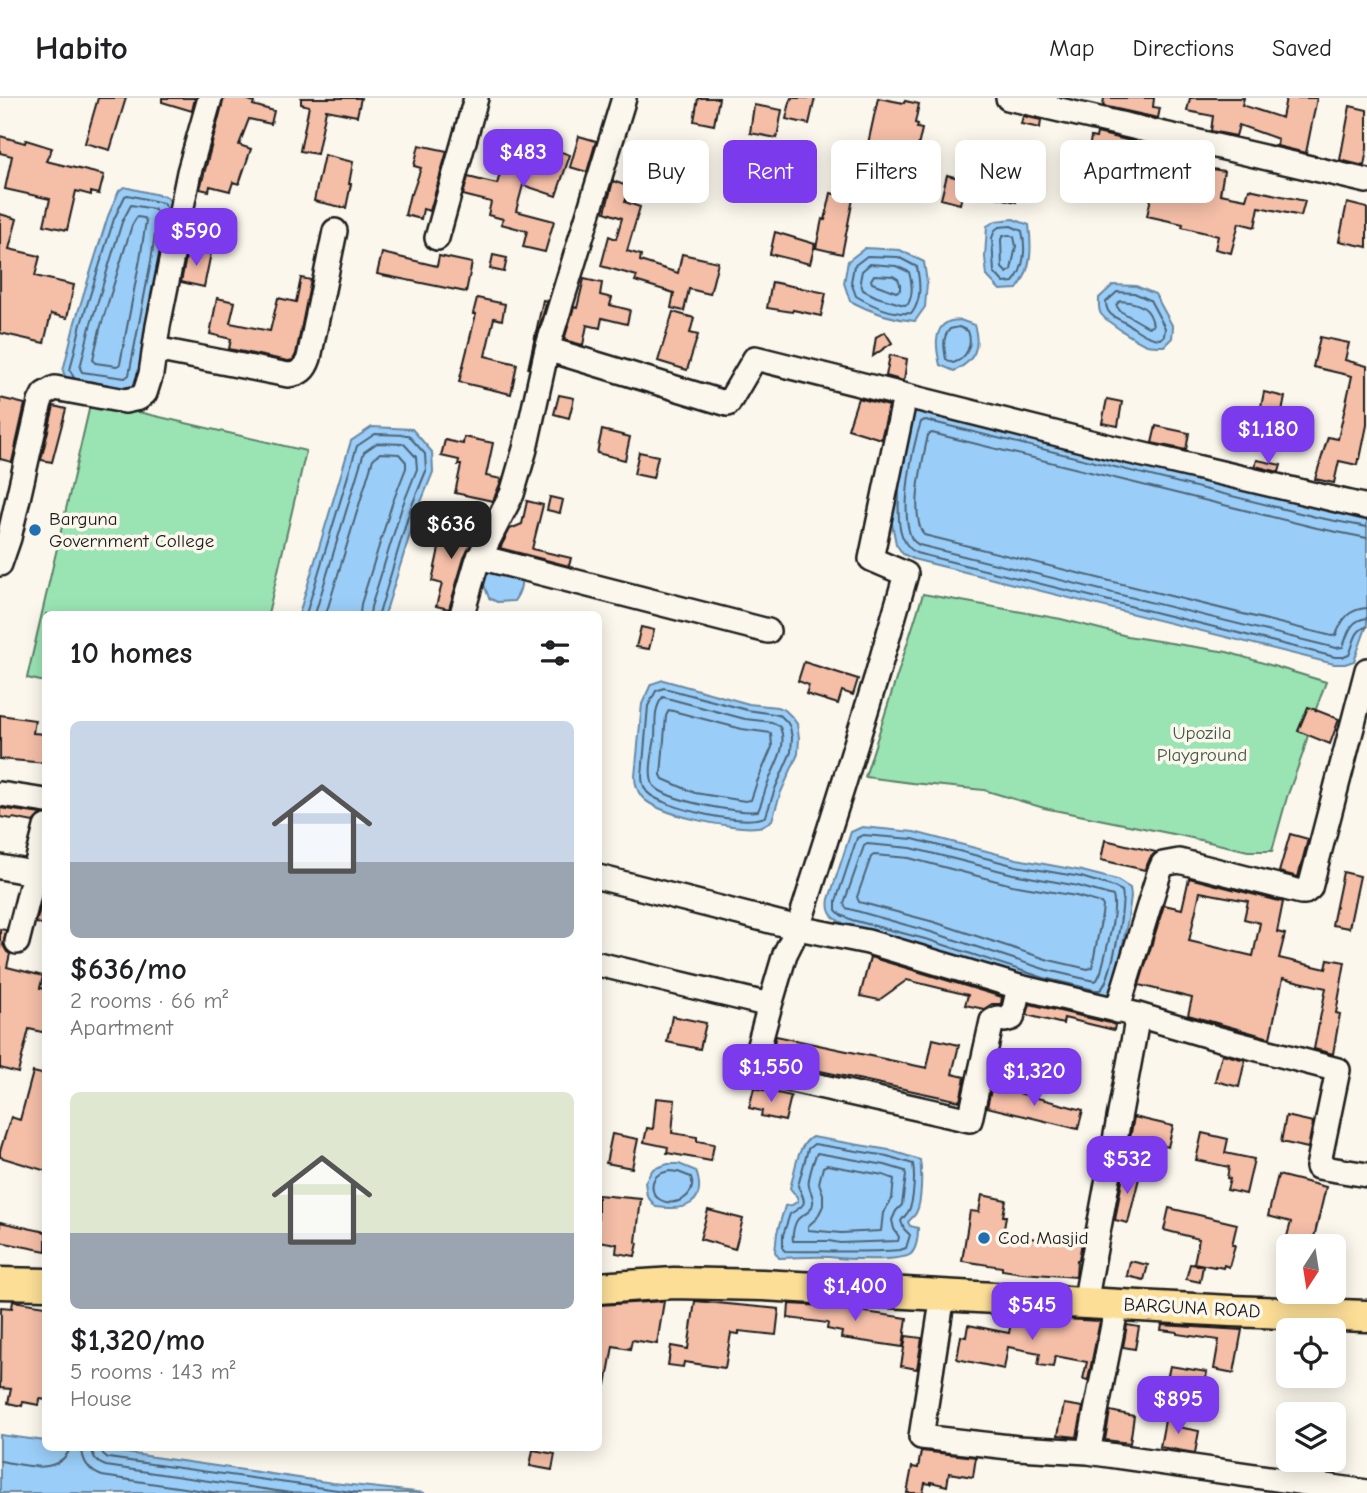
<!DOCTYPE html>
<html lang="en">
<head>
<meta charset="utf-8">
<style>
  :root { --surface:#fff; --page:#f2f2f2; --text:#202124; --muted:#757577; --line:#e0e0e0; --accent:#7c3aed }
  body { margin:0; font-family:"Comic Neue",sans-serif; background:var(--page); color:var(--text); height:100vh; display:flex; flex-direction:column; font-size:26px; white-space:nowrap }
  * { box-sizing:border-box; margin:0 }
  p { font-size:23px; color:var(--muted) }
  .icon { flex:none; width:38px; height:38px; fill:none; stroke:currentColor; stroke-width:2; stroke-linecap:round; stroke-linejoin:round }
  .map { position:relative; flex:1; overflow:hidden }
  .side { position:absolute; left:42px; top:513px; width:560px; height:840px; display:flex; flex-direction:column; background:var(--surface); border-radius:10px; box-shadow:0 4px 18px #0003 }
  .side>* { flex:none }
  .banner { position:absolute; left:623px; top:42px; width:639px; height:63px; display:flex; gap:14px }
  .needle { width:46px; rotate:192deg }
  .controls { position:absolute; left:1276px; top:1136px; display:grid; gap:14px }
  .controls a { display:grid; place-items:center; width:70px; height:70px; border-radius:10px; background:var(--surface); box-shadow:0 4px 18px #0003; font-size:35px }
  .price { position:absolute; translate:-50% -60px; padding:0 16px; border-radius:14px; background:var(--accent); color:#fff; font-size:23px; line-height:46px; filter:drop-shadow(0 2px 4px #0008) }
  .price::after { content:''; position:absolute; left:50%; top:42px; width:21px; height:16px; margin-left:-10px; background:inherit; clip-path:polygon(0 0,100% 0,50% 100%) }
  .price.current { background:#222; color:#fff }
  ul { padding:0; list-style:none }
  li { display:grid; align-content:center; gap:14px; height:371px; padding:0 28px }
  li span { display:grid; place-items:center; height:217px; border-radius:10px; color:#555 }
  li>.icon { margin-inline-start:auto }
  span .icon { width:126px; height:126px; fill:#fffc; stroke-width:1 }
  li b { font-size:30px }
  h2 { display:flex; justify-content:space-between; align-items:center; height:84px; padding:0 28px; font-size:30px }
  .pill { padding:0 24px; border-radius:10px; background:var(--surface); box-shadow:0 4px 18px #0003; font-size:24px; line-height:63px }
  .pill.current { background:var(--accent); color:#fff }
  header { display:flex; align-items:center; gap:42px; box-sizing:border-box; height:98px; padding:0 35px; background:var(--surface); border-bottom:2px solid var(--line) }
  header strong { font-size:33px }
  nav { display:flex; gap:38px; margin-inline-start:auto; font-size:24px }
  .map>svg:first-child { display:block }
</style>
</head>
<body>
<header>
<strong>Habito</strong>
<nav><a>Map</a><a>Directions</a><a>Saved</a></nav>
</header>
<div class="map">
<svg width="1367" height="1395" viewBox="0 0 1367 1395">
  <rect width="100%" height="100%" fill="#fbf7ec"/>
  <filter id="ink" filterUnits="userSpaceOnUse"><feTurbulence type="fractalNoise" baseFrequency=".0143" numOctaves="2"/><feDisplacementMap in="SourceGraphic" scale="14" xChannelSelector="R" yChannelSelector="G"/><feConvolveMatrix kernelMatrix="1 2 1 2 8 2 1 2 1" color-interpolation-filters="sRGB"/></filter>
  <g filter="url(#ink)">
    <path fill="#9ae4b4" stroke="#5b8068" stroke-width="2" d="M91,303L306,353L268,516H46L45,584L27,580Z
      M923,496L1061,521L1127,538L1227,554L1326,584L1313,619L1303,655L1287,699L1272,753H1248L1183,738L1044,710L984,692L912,685L865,679Z"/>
    <path fill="#9acef8" stroke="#6887a0" stroke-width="2" d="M124,89L167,99L174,109L143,288L134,297L67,283L63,273L75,224L108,118L119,93Z
      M1013,121L1029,127C1032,150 1032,172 1017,191L1000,192L987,178L985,159L987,128L996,123Z
      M865,150L900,152L924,164L927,185L925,209L915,223C891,221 871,214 850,203L844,185L848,163Z
      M1113,187L1136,188L1155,196L1173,229L1172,240L1164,248C1159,248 1152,248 1147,247C1138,244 1107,224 1101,216C1098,211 1099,206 1099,200Z
      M960,222L974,227C981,249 975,263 954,273L940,267C937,254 932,231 948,224C952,222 956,223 960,222Z
      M914,307L1367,414V527L1354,563L1345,566H1334L913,461L903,456L896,446L891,420L893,378Z
      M372,329L412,331L432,354L433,374L417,414L385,516H299L351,343Z
      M483,468L521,471C522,484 522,492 514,503L497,504L489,500L480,476Z
      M663,582L749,606L777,609L785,612L792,619L797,626L799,640L798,656L781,694L772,722C767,726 763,729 757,729C734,732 657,717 642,699C637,693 635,685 635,678L642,606L651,586Z
      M862,729L914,734L1017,761L1082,773L1117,782L1130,790L1131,798L1128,821L1116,880L1108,895L1102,899L1043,887L927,849L849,828C835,822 826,817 829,801L851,734Z
      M812,1039L889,1052L920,1062C922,1074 922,1105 916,1115C914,1119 910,1121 908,1124L910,1128L918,1130C918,1137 917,1150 911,1156C901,1164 843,1161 829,1159C813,1158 795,1160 779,1160L775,1154L777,1135L785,1108L792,1107L798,1103L797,1099L790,1090C795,1074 797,1047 812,1039Z
      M668,1066H679L696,1073C708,1107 684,1113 656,1109L647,1098L645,1084L653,1071Z
      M0,1337L45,1343L46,1349H85L333,1385L425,1395H0Z"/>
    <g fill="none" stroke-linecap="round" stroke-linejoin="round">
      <path stroke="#4e6374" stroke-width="2" d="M131,107L154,111L158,115L151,163L129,277L125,280L82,274L80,270L90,229L122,124Z
        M137,119L144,120L146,123L140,161L120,266L117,268L95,265L93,261L100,231L132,127Z
        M1011,128L1022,133C1026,149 1025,171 1013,184L1004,185L994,174L992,140L995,132L999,129Z
        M1009,137L1014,139L1016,148L1011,172L1007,175L1002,170L1001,141L1003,138Z
        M867,158L898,159L917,169C920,185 922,201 912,215C893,217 871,207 856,198L851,184L854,168Z
        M870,166L896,168L909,174C912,184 913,197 908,206L904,207L877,199L863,192L860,183L862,173Z
        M874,177L893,178L898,181L900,186V192L896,194L872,185L871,182Z
        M1117,194L1134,195L1150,202L1165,230L1164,238L1160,241C1145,240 1137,231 1124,224C1114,219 1106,216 1106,204Z
        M1120,203C1138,204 1151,209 1153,228L1148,229L1120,213L1116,207Z
        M959,229L968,233C973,246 967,261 953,265L946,261C944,250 942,239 950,231Z
        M74,280L70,272L81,226L114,121L125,98L128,97L163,105L167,111L164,132
        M899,389C899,412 894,442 916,455L1335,559H1344L1349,557C1354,547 1354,531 1367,529
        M1367,429L1320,420L925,322L921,324C912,350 900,413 911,439C913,444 915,444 919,447L1336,550L1343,549C1348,535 1350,522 1367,520
        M1367,440L1317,430L932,335L928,337C923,361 909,417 924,437L1332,538L1336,537C1342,521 1349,511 1367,510
        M306,516L357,348L375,336L408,337L425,356L426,373L410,412L379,516
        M315,516L364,354L377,345L404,346L416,359L417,371L402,409L371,509L370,516
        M326,516L373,361L380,355L399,356L406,364V370L392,406L361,506L360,516
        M664,590L747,612L774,616L781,618L787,624L790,629L792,640L791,654L775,691L766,718C749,730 661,710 647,694C644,690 642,683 642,678L648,608L656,593Z
        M663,599L745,621L772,624L780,629C789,651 772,670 766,690C763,698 762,705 758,713C740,716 667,703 654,688C647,679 653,652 655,640C656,627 653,610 663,599Z
        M669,612L742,631L771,635L772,649L757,684L751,702L745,703L695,695L663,681L661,677L666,618Z
        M863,737L913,741L1016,768L1081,779L1114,789L1122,793C1126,805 1111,886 1100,892C1099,892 1097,892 1095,892L1044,880L929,842L852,822L841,817L836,812V803L857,740Z
        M867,746L911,750L1013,776L1078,788L1113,798C1118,814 1105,856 1101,874L1097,882L1094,883L1047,872L931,834L846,810L844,805L864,748Z
        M874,757L909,760L1012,787L1076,798L1101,805L1103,808L1102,817L1092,869L1088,871L1049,862L934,824L859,804L857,799L871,759Z
        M814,1046L887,1058L913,1066C915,1077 914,1105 908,1114C906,1117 903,1120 901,1123L904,1131L910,1137L906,1150L900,1152C862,1155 824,1153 785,1153L783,1151V1137L790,1116C808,1106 806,1105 798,1088L808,1051Z
        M817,1055L885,1067L905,1073L906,1077L902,1107L896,1113L892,1122L894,1131L899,1139L898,1143L840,1145L829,1143H793C792,1137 794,1126 798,1121C804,1115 812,1115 813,1105C814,1097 810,1095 809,1088C807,1083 814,1061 817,1055Z
        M827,1067L883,1077L894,1081L892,1101L883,1115L881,1133L841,1135L808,1132V1128L817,1120L823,1108V1096L819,1085L823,1069Z
        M669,1073L678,1074L691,1079C698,1098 674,1111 659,1101C651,1096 650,1083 658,1077C659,1076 668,1073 669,1073Z
        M82,1349C82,1363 89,1373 102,1378L218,1395
        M92,1349C92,1359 97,1365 106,1368L291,1395
        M101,1349L103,1356L108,1360L359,1395
        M0,1363C25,1367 58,1379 71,1349"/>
    </g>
    <path fill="#f4bea7" stroke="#1c1c1c" stroke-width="2" fill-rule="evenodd" d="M98,0H126L110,52L85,45Z
      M162,0H195L192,13L162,4Z
      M224,0H243L254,4L253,7L274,13L271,26L249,21L239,47L251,51L239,86L233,84L230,93L210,88L209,93L200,91Z
      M301,0H361L357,18L326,12L317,56L300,53L309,8L301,6Z
      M698,0H719L714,27L694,23Z
      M791,0H815L809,26L786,21Z
      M878,0L904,5L905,3L919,6L915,25L918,26L917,30L922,31L912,75L889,69L887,79L862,73Z
      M1104,0H1154L1153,9L1160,10L1158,20L1103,8Z
      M1190,0H1244L1242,7L1282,20L1286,0H1317L1306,55L1277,48L1278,41L1239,27L1236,38L1211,33L1213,18L1187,13Z
      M754,7L782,12L777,40L750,35Z
      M1350,8L1367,12V51L1364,68L1340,62Z
      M1023,18L1041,22L1040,30L1021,26Z
      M1097,35L1152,48V51L1180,58L1174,87L1202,93L1206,70L1224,73L1220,96L1246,101L1249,91L1305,103L1301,118L1259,109L1255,129L1239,125L1231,155L1215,151L1218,138L1182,129L1183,126L1147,118L1152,95L1084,81L1091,39L1096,40Z
      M519,37L537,42L536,45L570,57L556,98L523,87L516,113L554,123L545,154L523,149L527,133L501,126L503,121L488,117L491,104L463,97L468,79L497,86L504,62L511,64Z
      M0,38L25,45L26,42L52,50L46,63L104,77L99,96L91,94V97L76,93L67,132L44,127L50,101L5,91L12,58L0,55Z
      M579,38L596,43L587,74L570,69Z
      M419,47L447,53L430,113L423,111L421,121L405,117L410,96H412L421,70L414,68Z
      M636,54L658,60L654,75L632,69Z
      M324,57L353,64L349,86H351L346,110L314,103Z
      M998,69L1023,75L1016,104L996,99L999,88L994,87Z
      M947,77L966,82L960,106L941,101Z
      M613,83L630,89L625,104L640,109L627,153L641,157L640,163L678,175L682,156L718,164L710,196L689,191L684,213L671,210L674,195L635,183L637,178L601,168L609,138L616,141L622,120L605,114Z
      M831,95L853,101L842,156L816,150L822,121L825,122Z
      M1347,105L1367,110V149L1339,143Z
      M0,116L17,121L9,151L40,158L35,178L74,187L67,220L51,216L44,245L0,235Z
      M775,134L815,146L810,166L770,156Z
      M188,150L211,155L204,189L181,184Z
      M382,155L437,168L439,158L472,165L466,194L377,176Z
      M493,157L507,160L504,174L490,171Z
      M301,180L311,182L296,256L293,262L288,263L229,251L231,241L210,236L217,200L235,204L230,225L270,233L278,200L296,204Z
      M584,181L602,185L600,197L612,200L610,207L630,212L627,226L602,220L600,230L587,227L583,247L564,242L574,209L577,210Z
      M772,184L826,195L821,218L793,212L792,214L767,210Z
      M477,200L505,206L502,222L494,220L485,258L517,266L511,296L459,284L476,216H473Z
      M543,202L547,203L534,247L528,271Z
      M673,214L694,220L690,235L698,237L687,272L658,263Z
      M885,234L892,245L873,258L876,239Z
      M1320,239L1349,245L1345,262L1367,268V327L1360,361H1358L1357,367L1339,363L1334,385L1315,381L1328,339L1338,341L1352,278L1313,269Z
      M890,257L907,261L904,283L886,278Z
      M1264,294L1285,299L1282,314L1290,316L1285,342L1263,338L1269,316L1260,314Z
      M559,297L574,300L569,320L554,316Z
      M0,300L25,306L12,364L0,361Z
      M858,300L889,308L881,341L848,331Z
      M1107,301L1122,304L1118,328L1102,325Z
      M54,308L66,311L52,364L41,362Z
      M1156,328L1189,335L1186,352L1152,345Z
      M602,332L630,339L625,362L597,355Z
      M464,339L493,345L486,378L502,381L493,403L455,395L461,367H458L459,362L441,358L445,342L463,346Z
      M639,354L658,358L653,380L634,376Z
      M1257,362L1281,367L1279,374L1255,368Z
      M550,399L563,402L560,415L547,412Z
      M527,403L543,407L532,451L571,460L569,468L500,450L510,431L522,426Z
      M444,427L477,434L464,460L449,511L436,508L442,486L432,483Z
      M641,529L654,532L649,551L636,549Z
      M804,564L858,581L853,597L842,593L838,606L806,596L809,587L798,583Z
      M1308,609L1339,621L1330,646L1298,633Z
      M0,617L35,622L33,635L46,636V665L0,661Z
      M0,710L41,716L33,724L13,720L12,721L0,719Z
      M1290,736L1308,741L1298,779L1279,774Z
      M1105,742L1156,754L1150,760L1145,772L1101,762Z
      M1343,774L1360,778L1349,830L1332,827Z
      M1189,780L1283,804L1277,834L1285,836L1279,860L1326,871L1328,861L1345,864L1336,915L1340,916L1333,956L1314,951L1326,890L1283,880L1270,940L1188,917L1192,900L1139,887L1164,807L1182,811ZM1200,794L1248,803L1244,821L1260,825L1253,858L1189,843Z
      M46,788V827L36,825Z
      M0,831L6,832L3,847L7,854L10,856L7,869L43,878L40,890L46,891V935L29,931L18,975L0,970Z
      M870,859L1002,899L1001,906H992L984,911L965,907L968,897L907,882L879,902L860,898Z
      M1030,906L1110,925L1115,927L1114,932L1064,920L1063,926L1027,917Z
      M672,918L706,925L700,951L667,944Z
      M776,938L927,970L933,941L959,947L952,976L965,979L960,1003L769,962Z
      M1222,956L1245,962L1239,989L1215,983Z
      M33,974L46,977V1073L0,1059V1053L11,1019L20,1022Z
      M992,988L1083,1012L1078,1031L987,1009Z
      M754,990L791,998L785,1023L761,1018L762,1013L749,1010Z
      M656,1000L675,1002L672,1035L697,1039V1043L714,1046L711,1063L667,1055L668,1049L644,1044L647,1030L653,1031Z
      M1286,1018L1313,1024L1308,1050L1281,1044Z
      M1134,1019L1173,1028L1168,1049L1130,1040Z
      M1202,1035L1228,1041L1225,1055L1254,1061L1246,1096L1227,1092L1230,1081L1227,1080L1229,1069L1196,1062Z
      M612,1036L638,1041L632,1070L606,1065Z
      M1124,1072L1140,1076L1128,1125L1115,1122Z
      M1278,1077L1326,1089L1312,1148L1286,1142L1291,1124L1268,1118Z
      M598,1097L641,1101L636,1144L638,1145L635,1158L616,1155L617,1146L598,1143Z
      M982,1097L1006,1102L1003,1118H1006L1003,1137L1073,1145V1142L1082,1143L1079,1162H1077L1076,1179L1022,1175L1002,1172V1169L962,1163L970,1113L979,1114Z
      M1169,1110L1237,1126L1232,1147H1235L1229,1169L1224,1167L1223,1170L1215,1168V1169L1194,1165L1199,1141L1164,1132Z
      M708,1112L743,1121L735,1151L700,1141Z
      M0,1124L46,1134V1153L0,1144Z
      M1130,1163L1148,1167L1144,1182L1127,1178Z
      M1190,1166L1203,1168L1200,1184L1186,1181Z
      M13,1203L46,1208V1302L40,1301L39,1307L23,1304L22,1308L8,1305L11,1291L0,1290L1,1209L12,1210Z
      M664,1203L657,1246L632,1242L630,1251L613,1248L606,1287L598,1286L599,1207Z
      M695,1203L779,1211L776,1237L739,1233V1236L731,1235L725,1270L684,1264L683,1269L668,1267L671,1248L688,1251Z
      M789,1206L844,1209V1211L907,1220L903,1249L841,1240L842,1234L827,1231L828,1225L788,1220Z
      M1012,1219L1042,1224L1043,1220L1100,1223L1088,1282L1083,1281L1087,1264L1055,1258L1053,1269L1038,1267L1040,1255L1008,1249L1004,1271L957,1261L961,1238L966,1239L968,1227L1009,1235Z
      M1127,1227L1139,1229L1135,1251L1123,1249Z
      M1162,1227L1242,1232L1234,1275L1214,1271L1219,1242L1177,1236V1234L1161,1232Z
      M906,1238L922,1240L917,1271L901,1268Z
      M1170,1268L1207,1274L1202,1304L1180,1300L1182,1290L1166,1286Z
      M1064,1306L1083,1309L1077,1339L1058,1337Z
      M1110,1313L1134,1318L1130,1345L1105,1342Z
      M1166,1317L1180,1319L1178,1329L1199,1333L1195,1355L1160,1349Z
      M533,1352L555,1356L552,1372L530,1368Z
      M921,1353L976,1359L973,1379L949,1375L947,1388L931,1384V1386L925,1385L923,1395H907L912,1369L918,1370Z"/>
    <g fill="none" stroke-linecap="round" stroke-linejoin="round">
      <g stroke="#1c1c1c" stroke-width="28">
        <path id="minor" d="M1008,0L1367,83
          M437,140L476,0
          M155,251L288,277C300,276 305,272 309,260L335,133
          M547,251L728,306L755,260L1110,349L1367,409
          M479,459L768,533
          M0,466L9,440L40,304L44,296L55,290L125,303L139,300L145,295L151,276L158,228L189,74L210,0
          M462,516L477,464L512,396L525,351L547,251L624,0
          M0,696L46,703
          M0,769L33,775
          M598,779L798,830L868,844L1019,889L1138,917L1088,1189
          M17,844L46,729
          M598,866L770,907L752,973L970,1022L992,923L998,920L1005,922L1012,920L1019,889
          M770,907L785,856L798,830L843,688L877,577L906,476L871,461L905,298
          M1117,913L1159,775L1163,766L1179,763L1301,794H1305L1310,790L1367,572
          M1138,917L1216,940L1338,972L1318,1069L1367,1077
          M943,1197L921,1339L1018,1350L1088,1354
          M1117,1207L1088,1354L1367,1394"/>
      </g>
      <g stroke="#1c1c1c" stroke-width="35">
        <path id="major" d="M0,1185L46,1186
          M598,1190L674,1185L762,1187L1230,1213L1367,1218"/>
      </g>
      <use href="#minor" stroke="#fbf7ec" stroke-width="23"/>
      <use href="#major" stroke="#fcde96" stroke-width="30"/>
    </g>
  </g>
  <g fill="#1f6fb2" stroke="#fbf7ec" stroke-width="2.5">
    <circle cx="35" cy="432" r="7"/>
    <circle cx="984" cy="1140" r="7"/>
  </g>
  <g text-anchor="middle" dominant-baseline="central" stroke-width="7" stroke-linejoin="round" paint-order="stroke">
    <g font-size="19" fill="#1c1c1c" stroke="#fbf7ec" text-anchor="start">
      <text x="49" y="421">Barguna<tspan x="49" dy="22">Government College</tspan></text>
      <text x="998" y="1140">Cod Masjid</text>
    </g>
    <g font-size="19" fill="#42584a" stroke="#fbf7ec">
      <text x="1202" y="635">Upozila<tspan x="1202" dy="22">Playground</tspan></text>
    </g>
    <g font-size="19" fill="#1c1c1c" stroke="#fbf7ec">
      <text transform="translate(1192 1210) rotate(3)">BARGUNA ROAD</text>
    </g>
  </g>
</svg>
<div class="controls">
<a><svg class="needle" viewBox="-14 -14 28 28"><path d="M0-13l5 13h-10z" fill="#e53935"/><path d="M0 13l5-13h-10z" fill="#757577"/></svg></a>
<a><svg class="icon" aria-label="locate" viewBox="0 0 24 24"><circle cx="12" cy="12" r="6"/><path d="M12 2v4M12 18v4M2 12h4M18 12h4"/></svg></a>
<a><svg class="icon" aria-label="layers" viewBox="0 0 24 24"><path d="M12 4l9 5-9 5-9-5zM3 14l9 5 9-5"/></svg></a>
</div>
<b class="price" style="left:523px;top:91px">$483</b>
<b class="price" style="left:196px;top:170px">$590</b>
<b class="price" style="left:1268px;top:368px">$1,180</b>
<b class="price current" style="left:451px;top:463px">$636</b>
<b class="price" style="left:771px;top:1006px">$1,550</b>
<b class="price" style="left:1034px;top:1010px">$1,320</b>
<b class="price" style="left:1127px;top:1098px">$532</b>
<b class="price" style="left:855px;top:1225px">$1,400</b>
<b class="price" style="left:1032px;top:1244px">$545</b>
<b class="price" style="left:1178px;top:1338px">$895</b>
<div class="banner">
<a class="pill">Buy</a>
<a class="pill current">Rent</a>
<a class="pill">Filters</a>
<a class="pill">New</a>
<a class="pill">Apartment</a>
</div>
<section class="side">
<h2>10 homes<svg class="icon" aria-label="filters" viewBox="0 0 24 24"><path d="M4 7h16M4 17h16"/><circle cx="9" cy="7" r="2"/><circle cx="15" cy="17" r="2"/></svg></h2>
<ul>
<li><span style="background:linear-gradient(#c9d6e8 65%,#9aa5b1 0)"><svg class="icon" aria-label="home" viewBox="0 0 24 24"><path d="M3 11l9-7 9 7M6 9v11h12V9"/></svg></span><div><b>$636/mo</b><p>2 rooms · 66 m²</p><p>Apartment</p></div></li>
<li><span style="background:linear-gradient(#dfe7d0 65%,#9aa5b1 0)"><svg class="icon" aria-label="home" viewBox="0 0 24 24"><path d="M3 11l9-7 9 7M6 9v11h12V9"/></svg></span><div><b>$1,320/mo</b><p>5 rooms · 143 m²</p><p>House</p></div></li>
</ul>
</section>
</div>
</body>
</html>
